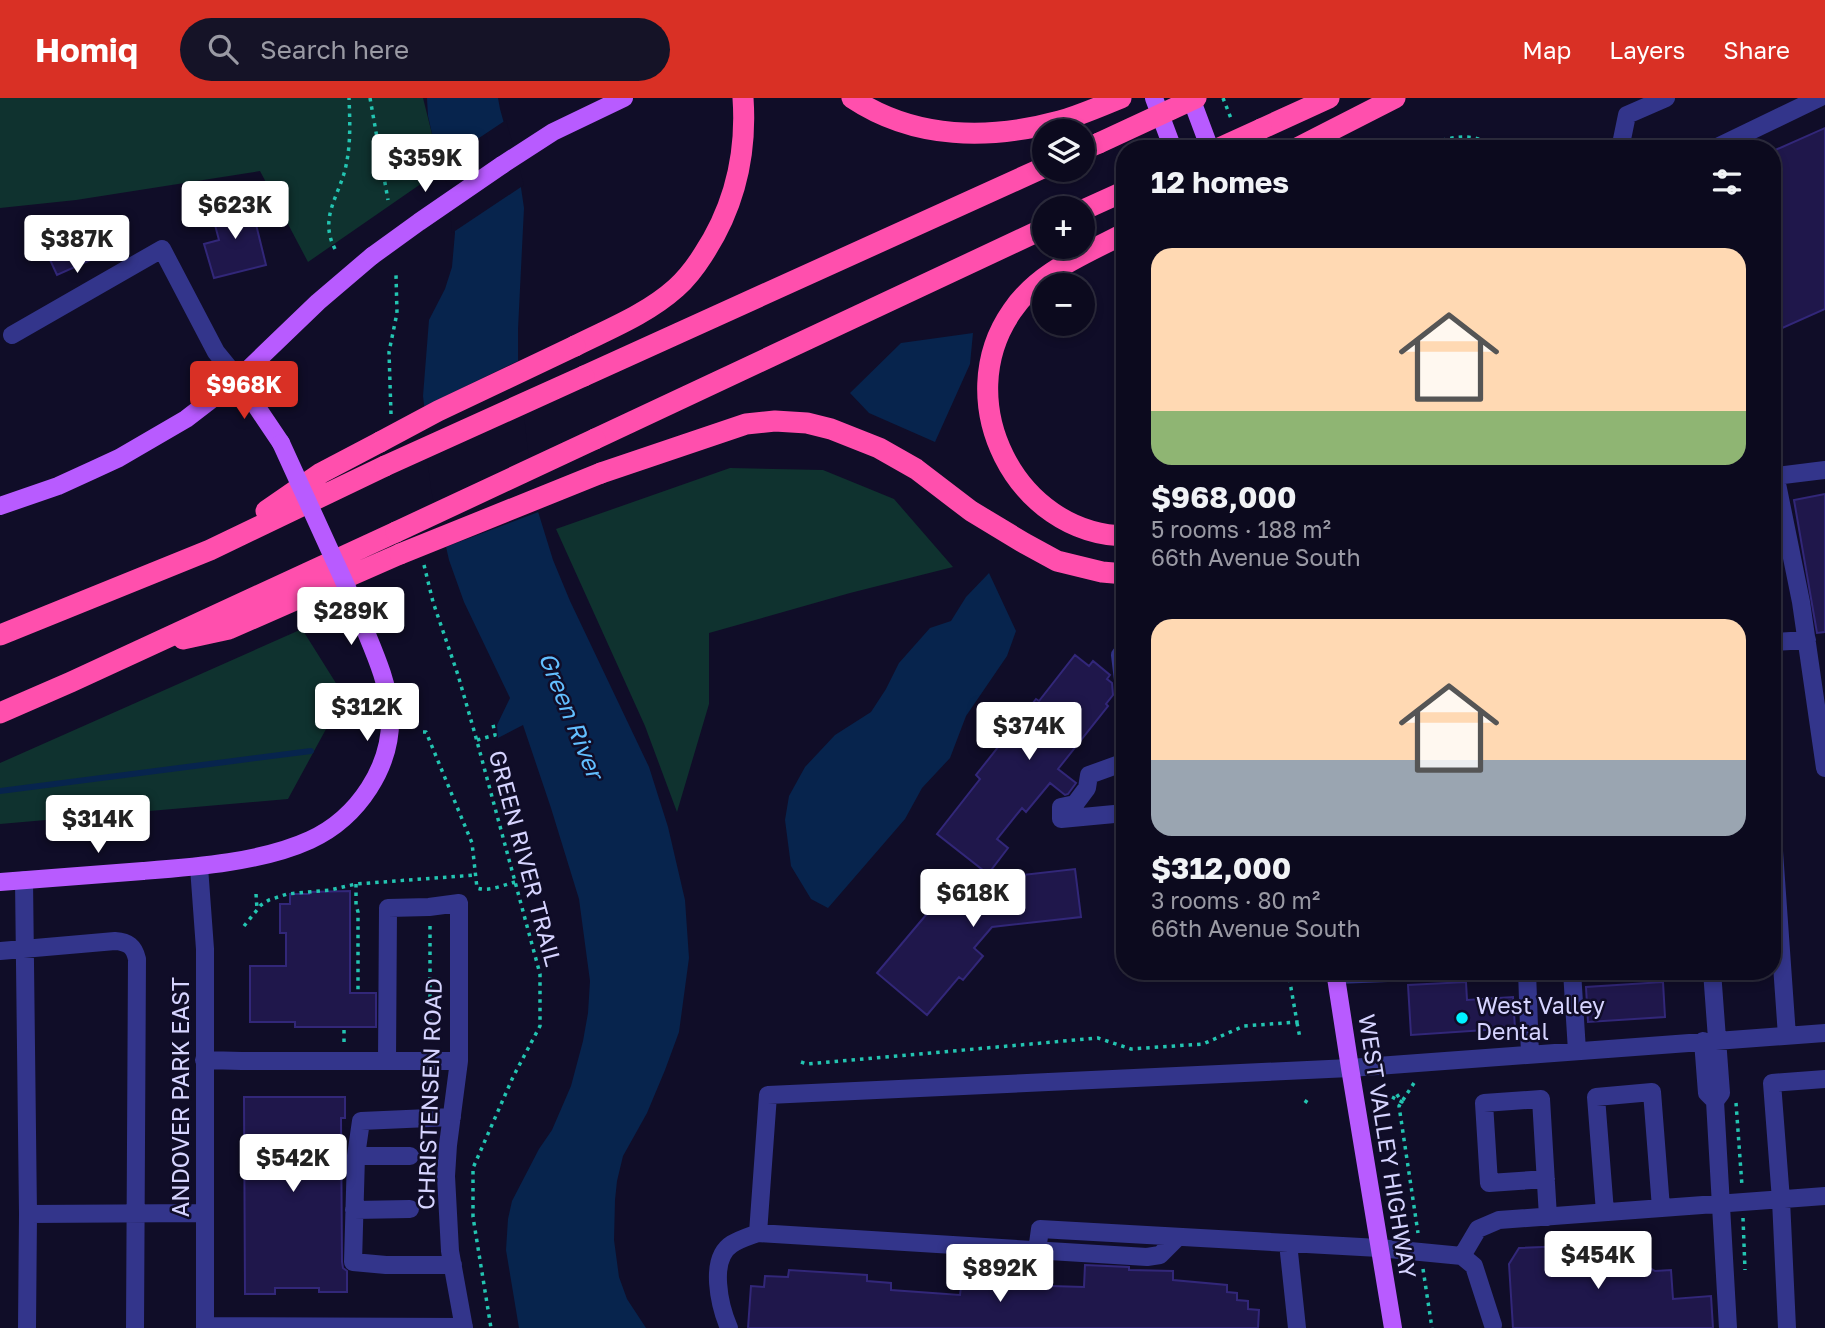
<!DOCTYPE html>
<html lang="en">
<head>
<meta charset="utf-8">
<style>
  :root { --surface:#0c0a1e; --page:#151327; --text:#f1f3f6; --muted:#9a9aa4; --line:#2c2b3c; --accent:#d93025 }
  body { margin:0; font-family:"Golos Text",sans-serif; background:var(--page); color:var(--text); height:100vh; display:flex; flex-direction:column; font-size:26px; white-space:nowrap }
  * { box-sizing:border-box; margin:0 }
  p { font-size:23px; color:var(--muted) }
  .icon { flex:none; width:38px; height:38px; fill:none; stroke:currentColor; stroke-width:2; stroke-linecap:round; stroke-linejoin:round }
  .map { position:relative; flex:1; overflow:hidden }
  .sheet { position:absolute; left:1116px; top:42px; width:665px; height:840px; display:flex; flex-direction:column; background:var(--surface); border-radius:28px; box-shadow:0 4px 10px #0003,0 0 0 2px var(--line) }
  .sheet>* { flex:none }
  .controls { position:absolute; left:1032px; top:21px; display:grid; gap:14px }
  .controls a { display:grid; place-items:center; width:63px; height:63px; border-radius:50%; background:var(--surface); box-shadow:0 4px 10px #0003,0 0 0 2px var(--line); font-size:35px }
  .price { position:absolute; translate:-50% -60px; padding:0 16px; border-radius:7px; background:#fff; color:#222; font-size:23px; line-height:46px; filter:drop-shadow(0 2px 4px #0008) }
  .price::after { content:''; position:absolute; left:50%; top:42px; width:21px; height:16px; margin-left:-10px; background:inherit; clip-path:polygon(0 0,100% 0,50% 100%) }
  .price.current { background:var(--accent); color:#fff }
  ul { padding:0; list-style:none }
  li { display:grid; align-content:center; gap:14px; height:371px; padding:0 35px }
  li span { display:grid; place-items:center; height:217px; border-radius:21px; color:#555 }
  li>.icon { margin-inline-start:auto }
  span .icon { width:126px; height:126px; fill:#fffc; stroke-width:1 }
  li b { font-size:30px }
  h2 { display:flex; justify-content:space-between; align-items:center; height:84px; padding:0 35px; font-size:30px }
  header { display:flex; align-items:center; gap:42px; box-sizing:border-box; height:98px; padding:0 35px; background:var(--accent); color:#fff }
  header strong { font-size:33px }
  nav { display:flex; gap:38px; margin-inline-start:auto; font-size:24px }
  .search { width:490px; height:63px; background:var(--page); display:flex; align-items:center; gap:18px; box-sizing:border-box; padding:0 24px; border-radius:38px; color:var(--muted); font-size:26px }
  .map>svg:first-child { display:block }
</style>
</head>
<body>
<header>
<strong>Homiq</strong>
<div class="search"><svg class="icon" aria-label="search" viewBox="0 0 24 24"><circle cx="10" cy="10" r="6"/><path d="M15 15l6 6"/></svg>Search here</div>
<nav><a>Map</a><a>Layers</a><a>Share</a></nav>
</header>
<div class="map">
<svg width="1825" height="1230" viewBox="0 0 1825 1230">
  <rect width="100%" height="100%" fill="#100d28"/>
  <path fill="#0f322f" d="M0,0H423L441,72L308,164L260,73L76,102L0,110Z
    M730,370L823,372L894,401L953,469L850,495L709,535V606L677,714L645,628L556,431Z
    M302,531L344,598L288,701L0,726V665Z"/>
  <path fill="#07244d" d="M427,0H498L500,11L520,83L524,110L518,231V301L536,407L553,462L570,503L649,669L668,729L685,802L689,860L679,934L665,972L647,1015L623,1058L617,1083L615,1102L614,1142L619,1179L627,1201L646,1230H519L506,1152L508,1121L512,1103L539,1051L552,1032L571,988L583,943L588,915L590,883L579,801L551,710L523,627L498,640L497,627L510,600L464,504L449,462L439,417L430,358L423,298L429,222L445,191L452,169L455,135L451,88L434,44L428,18Z
    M973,235L970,266L935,344L869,315L850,295L901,245Z
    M989,475L1016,533L1007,558L966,618L950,660L922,690L905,721L828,810L811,801L791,768L785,722L789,698L805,669L835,637L871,614L886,591L899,565L930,530L951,523L966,499Z"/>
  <path fill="#100d28" d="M506,22L524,87L452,135L448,89L440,66Z
    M522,261V301L529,361L541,413L443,450L431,391L421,310Z"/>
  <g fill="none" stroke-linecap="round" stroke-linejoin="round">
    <path stroke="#07244d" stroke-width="6" d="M0,693L311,653"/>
  </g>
  <path fill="#1f174b" stroke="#322779" stroke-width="2" d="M1825,30V211L1773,234V53Z
    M250,102L266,167L214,180L204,146L219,142L211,112Z
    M84,135L95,160L57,177L46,153Z
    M1825,396V534L1817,535L1794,402Z
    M1075,557L1089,568L1093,563L1110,577L1107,581L1112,585L1113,597L1106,606L1108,608L1058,671L1076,685L1068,696L1065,697L1050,685L1026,714L1022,710L997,741L1008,750L988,776L937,736L980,681L976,677L1036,601L1039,603Z
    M1075,771L1081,819L992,829L974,850L983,858L963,882L959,879L927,917L877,875L953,785Z
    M350,793V895H376V929H295V924H250V868H286V835H280V806H290V796H309V794Z
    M1466,884L1467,902L1513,899L1515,930L1411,937L1408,887Z
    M1663,884L1665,919L1588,924L1586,889Z
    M244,999H345V1020H341L342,1164L343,1170L347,1173V1194H319V1190H275V1196H245Z
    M1639,1145L1640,1164L1655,1173L1671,1172L1673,1201L1711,1198L1713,1230H1513L1509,1166L1519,1150Z
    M1085,1167L1129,1169V1172L1173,1173V1182L1227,1187V1194L1237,1195V1202L1248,1203V1211L1259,1212L1258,1230H748L751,1188L764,1189L765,1178L788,1179L789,1172L867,1177V1183L891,1185V1192L960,1197L961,1189L986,1190V1186L1084,1189Z"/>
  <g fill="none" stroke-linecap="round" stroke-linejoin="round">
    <path stroke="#23c4b1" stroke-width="3.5" stroke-dasharray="3.5 5" stroke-linecap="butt" d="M370,0L388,102
      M1223,0L1232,23
      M1418,51C1441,41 1475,30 1494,51
      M335,151C319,121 338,99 345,72C351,48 350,24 349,0
      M391,316L389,254L397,215L396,177
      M424,467L433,504L458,577L475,636L540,876V928L513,979L473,1070V1119L491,1230
      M423,634H426L472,745L477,790C489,794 503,787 515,784
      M477,642L495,637L493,626L495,623
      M356,786V807L358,814V893
      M256,796L257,811
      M244,828L261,807L269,802L287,796L330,792L356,786L475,777
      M430,828V946
      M1297,925L1300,940
      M344,932V946
      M801,964L807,966L1098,940L1131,951L1203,946L1244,928L1297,924L1288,873
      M1414,985L1399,1008L1418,1135
      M1392,999L1402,1004L1396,995
      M1307,1002L1305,1005L1309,1004
      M1736,1005L1742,1088
      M1743,1120L1745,1172
      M1423,1171L1432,1230"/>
    <path stroke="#33358b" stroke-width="18" d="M1620,51L1627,17L1666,0
      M1713,51L1819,0
      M12,237L162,151L216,254L238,281
      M1773,366L1801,504L1825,670
      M1776,378L1825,372
      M1773,544L1807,542
      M1125,557H1120L1125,599
      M1125,664L1089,677L1087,690L1075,706L1061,709V721L1125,715
      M1773,739L1787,938
      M199,769L205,851V1230
      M24,782L28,1116L27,1230
      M0,853L115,843C128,844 134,848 137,861L135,1230
      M1527,873L1530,957
      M1572,873L1577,953
      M1712,873L1721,995L1715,1003L1728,1230
      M1572,875L1616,873
      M1336,877L1440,873
      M1703,943L1707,995L1715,1003
      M204,962L242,963H459
      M387,963L388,810L429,809L459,805V963L448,1047L446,1078L450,1153L464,1230
      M452,1019L361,1023L356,1058L353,1164L386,1167H453
      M356,1058H410
      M1546,1081L1489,1085L1484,1005L1541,1001L1548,1119
      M354,1112L410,1111
      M1605,1114L1596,999L1652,994L1661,1110
      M28,1116L204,1115
      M1178,1139L1160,1157L1147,1159L758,1135L768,997L1350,970L1825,935
      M1288,1145L1297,1230
      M1037,1153L1040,1131L1379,1150L1462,1158L1474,1168L1493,1227
      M1462,1158L1478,1131L1499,1122L1825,1098
      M205,1228L464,1229
      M729,1230C720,1209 708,1161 732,1146C740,1141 750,1138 758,1135
      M1787,1230L1781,1102L1772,985L1825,981"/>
    <path stroke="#b85bff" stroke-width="18" d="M1154,0L1173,51
      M1191,0L1210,51
      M502,67L553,34L624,0
      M238,281L281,345
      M0,408L58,388L93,372L119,360L186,321L238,281L318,204L372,158
      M0,784C48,780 95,777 143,773C195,769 262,764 310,742C358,720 393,668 390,615C388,580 370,546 358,514
      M1335,873L1350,970L1393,1230"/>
    <path stroke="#ff4fad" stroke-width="21" d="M852,0C915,42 990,42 1060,23C1081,17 1101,8 1121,0
      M1261,31L1329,0
      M1295,51L1395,0
      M1083,52L1099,45
      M1083,112L1125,93
      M1125,135C1084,157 1039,173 1012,213C949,303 1016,436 1125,438
      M575,248C609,231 647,216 676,190C686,181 696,168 703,157C734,110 747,57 743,0
      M584,278L1045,69
      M595,341L1045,130
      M601,375L746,326L775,323L807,325L831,331L879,350L916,371L971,413L1024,445L1057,463L1102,474L1125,476
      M266,413L321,375L380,344
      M0,537L210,452L385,368
      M183,541L229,531L400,456
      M0,615L71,584L396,434"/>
    <path stroke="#b85bff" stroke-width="18" d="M372,158L419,124L502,67
      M281,345L358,514"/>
    <path stroke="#ff4fad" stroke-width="21" d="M1099,45L1196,0
      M1217,51L1261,31
      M380,344L438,313L575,248
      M385,368L584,278
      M396,434L595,341
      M400,456L601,375"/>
  </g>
  <circle fill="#00f3ff" stroke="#100d28" stroke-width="2.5" cx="1462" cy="920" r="7"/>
  <g text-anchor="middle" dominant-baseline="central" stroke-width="5" stroke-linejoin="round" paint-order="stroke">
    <g font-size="23" fill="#d6d4ff" stroke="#100d28">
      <text transform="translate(526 760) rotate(75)">GREEN RIVER TRAIL</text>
      <text transform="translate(429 996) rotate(-88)">CHRISTENSEN ROAD</text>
      <text transform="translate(180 999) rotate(-90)">ANDOVER PARK EAST</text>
      <text transform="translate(1388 1048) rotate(81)">WEST VALLEY HIGHWAY</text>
    </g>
    <g font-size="23" fill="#d6d4ff" stroke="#100d28" text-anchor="start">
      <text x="1476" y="907">West Valley<tspan x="1476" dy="26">Dental</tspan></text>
    </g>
    <g font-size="24" font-style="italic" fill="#62bfff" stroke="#100d28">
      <text transform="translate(572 617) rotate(68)">Green River</text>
    </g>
  </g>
</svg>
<div class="controls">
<a><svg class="icon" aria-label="layers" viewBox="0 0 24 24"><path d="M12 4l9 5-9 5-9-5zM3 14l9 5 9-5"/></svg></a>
<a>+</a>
<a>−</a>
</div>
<b class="price" style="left:425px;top:96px">$359K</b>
<b class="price" style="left:235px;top:143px">$623K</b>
<b class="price" style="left:77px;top:177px">$387K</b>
<b class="price current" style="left:244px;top:323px">$968K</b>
<b class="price" style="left:351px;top:549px">$289K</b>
<b class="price" style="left:367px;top:645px">$312K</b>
<b class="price" style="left:1029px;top:664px">$374K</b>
<b class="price" style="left:98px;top:757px">$314K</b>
<b class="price" style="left:973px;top:831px">$618K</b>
<b class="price" style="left:293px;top:1096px">$542K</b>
<b class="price" style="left:1598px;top:1193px">$454K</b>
<b class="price" style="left:1000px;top:1206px">$892K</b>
<section class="sheet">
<h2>12 homes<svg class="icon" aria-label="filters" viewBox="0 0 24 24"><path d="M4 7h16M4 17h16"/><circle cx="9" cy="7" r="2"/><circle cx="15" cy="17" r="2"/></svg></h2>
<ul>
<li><span style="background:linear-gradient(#ffd9b3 75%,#8fb573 0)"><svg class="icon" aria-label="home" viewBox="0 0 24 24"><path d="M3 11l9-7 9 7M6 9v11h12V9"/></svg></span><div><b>$968,000</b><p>5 rooms · 188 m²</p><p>66th Avenue South</p></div></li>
<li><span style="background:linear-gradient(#ffd9b3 65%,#9aa5b1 0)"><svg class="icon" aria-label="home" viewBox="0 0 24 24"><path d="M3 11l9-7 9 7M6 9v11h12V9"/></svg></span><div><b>$312,000</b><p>3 rooms · 80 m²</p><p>66th Avenue South</p></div></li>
</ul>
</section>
</div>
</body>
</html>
